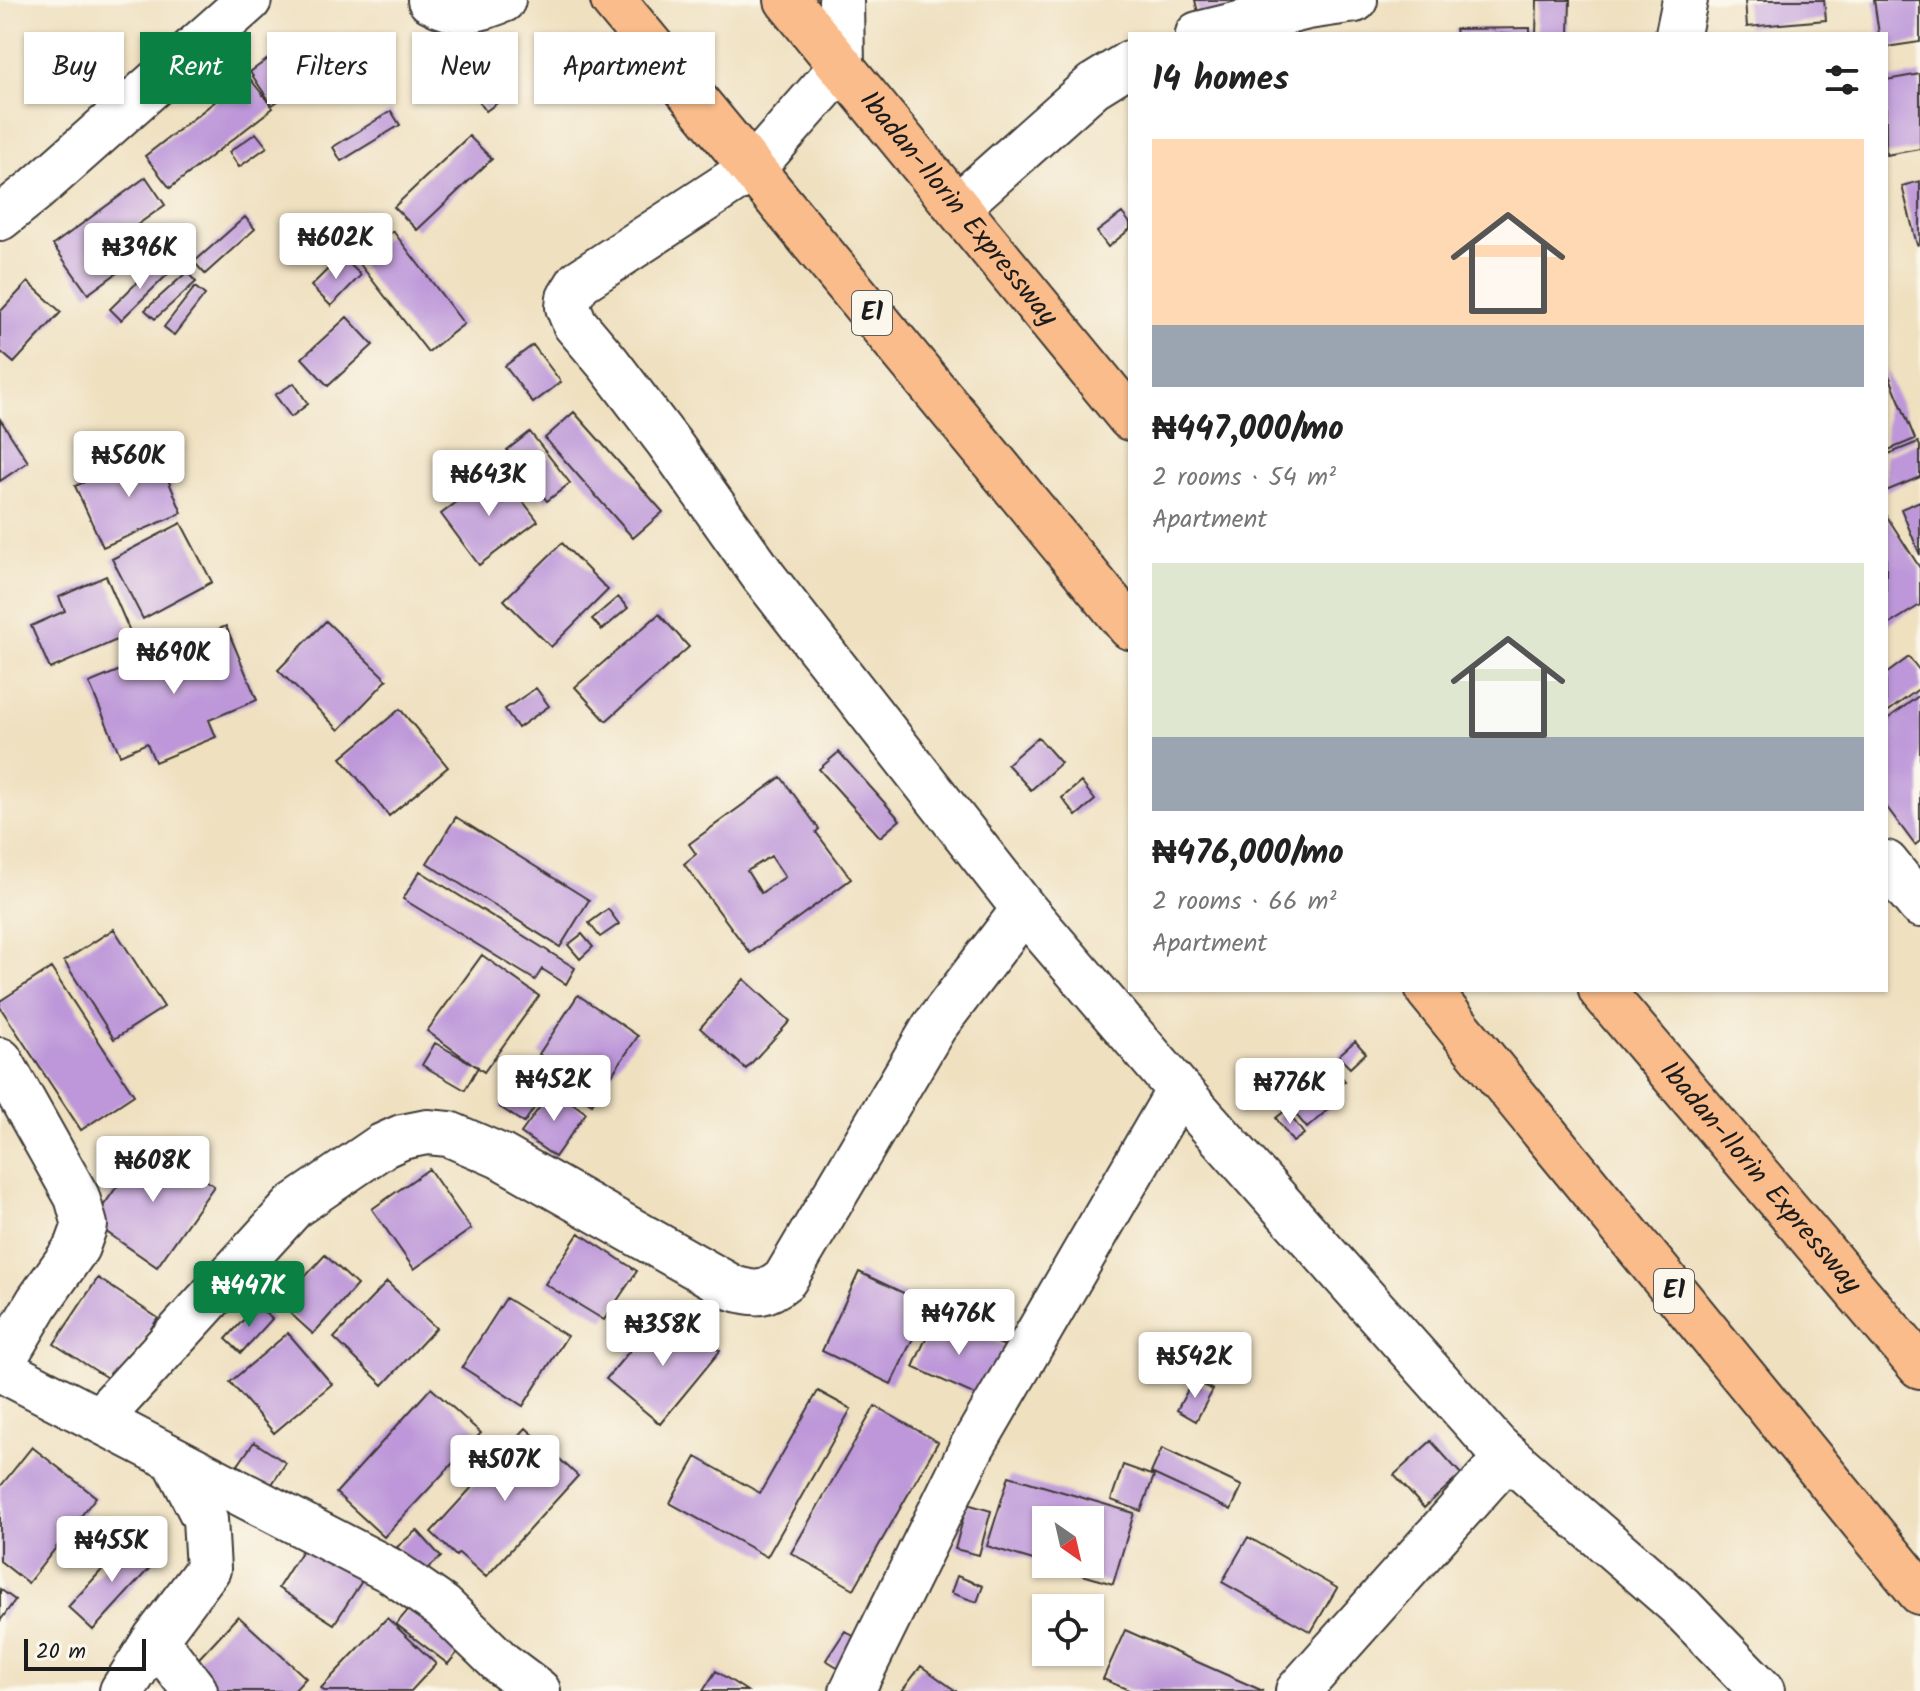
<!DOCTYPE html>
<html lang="en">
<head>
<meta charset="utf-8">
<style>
  :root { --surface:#fff; --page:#f2f2f2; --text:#222; --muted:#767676; --accent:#0b8043 }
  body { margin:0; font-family:Kalam,sans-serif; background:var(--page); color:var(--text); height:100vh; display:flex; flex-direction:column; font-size:30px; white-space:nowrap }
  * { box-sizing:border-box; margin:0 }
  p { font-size:26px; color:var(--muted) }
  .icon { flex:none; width:44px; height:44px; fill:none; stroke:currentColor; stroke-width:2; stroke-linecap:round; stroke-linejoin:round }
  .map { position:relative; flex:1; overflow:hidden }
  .drawer { position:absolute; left:1128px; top:32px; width:760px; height:960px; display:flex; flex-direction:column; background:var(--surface); border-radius:0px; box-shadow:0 2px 6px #0004 }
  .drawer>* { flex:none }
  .top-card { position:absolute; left:24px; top:32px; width:760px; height:72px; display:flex; gap:16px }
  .needle { width:52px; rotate:146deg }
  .tools { position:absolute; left:1032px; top:1506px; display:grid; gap:16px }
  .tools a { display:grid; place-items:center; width:72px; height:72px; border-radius:0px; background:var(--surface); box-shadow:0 2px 6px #0004; font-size:40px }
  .scale { position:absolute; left:24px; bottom:20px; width:122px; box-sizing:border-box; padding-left:8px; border:4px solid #1c1c1c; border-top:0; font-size:22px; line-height:28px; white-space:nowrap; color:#1c1c1c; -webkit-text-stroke:6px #fbf7ec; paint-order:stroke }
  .price { position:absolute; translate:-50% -68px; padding:0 18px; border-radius:8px; background:#fff; color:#222; font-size:26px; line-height:52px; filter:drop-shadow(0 2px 4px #0008) }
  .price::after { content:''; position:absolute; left:50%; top:48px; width:24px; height:18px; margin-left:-12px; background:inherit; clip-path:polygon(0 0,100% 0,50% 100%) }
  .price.selected { background:var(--accent); color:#fff }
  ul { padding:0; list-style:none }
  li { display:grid; align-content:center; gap:16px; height:424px; padding:0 24px }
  li span { display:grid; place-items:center; height:248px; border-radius:0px; color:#555 }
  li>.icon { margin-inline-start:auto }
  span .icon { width:144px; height:144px; fill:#fffc; stroke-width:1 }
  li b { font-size:34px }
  h2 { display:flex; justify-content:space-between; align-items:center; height:96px; padding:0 24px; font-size:34px }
  .tag { padding:0 28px; border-radius:0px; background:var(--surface); box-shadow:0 2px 6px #0004; font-size:28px; line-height:72px }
  .tag.selected { background:var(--accent); color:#fff }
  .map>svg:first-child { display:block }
</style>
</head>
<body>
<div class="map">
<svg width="1920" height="1691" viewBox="0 0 1920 1691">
  <rect width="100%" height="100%" fill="#fbf7ec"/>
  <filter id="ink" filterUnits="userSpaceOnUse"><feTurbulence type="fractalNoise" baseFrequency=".0125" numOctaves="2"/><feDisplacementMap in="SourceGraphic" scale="16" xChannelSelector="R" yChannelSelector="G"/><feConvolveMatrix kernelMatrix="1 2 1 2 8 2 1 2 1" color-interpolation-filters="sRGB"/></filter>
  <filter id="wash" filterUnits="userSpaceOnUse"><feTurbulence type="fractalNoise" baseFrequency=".006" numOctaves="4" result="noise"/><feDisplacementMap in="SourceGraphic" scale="32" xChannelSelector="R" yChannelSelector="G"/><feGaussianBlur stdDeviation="1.8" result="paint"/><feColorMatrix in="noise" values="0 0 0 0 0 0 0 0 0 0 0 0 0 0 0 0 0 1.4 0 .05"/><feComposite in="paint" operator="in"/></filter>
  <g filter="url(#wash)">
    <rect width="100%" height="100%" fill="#efe0c0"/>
    <g id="blocks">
      <path fill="#bd97d9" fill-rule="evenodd" d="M1195,0H1242L1246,14L1201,25Z
        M1537,0H1570L1569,34H1536Z
        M1745,0H1824L1826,20L1747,27Z
        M1874,0H1920V42L1886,47V34H1879Z
        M1530,28V34H1456L1455,29Z
        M482,51L511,93L486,111L455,69Z
        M275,54L298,88L272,105L250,72Z
        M1920,74V149L1886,155V80Z
        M248,76L273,108L170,188L145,156Z
        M391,111L400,125L341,161L333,147Z
        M256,133L267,147L239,167L229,152Z
        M469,136L492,159L417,230L394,207Z
        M146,177L165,205L105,248L121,270L88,294L53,245Z
        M1920,181V244L1917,245L1902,186Z
        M1122,213L1130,223V229L1108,247L1097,232Z
        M245,217L255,229L205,274L194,262Z
        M393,231L464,324L428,352L356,259Z
        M341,256L361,275L331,306L311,286Z
        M158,262L169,273L121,320L110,309Z
        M187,272L196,282L155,319L145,310Z
        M28,282L61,312L14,363L0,351V312Z
        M195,287L205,295L174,335L164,327Z
        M347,317L373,345L328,386L302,358Z
        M533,345L561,382L533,403L505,366Z
        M1886,368L1915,439L1886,451Z
        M294,383L308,404L291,417L275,395Z
        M574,412L663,512L633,538L545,438Z
        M0,419L28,462L0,481Z
        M530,432L570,483L547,501L507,450Z
        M1918,442L1920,446V477L1886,491V455Z
        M156,451L182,513L103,547L75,486Z
        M499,470L538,521L479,565L441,514Z
        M1920,501V555L1901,509Z
        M1886,515L1920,568V605L1886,626Z
        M181,523L212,582L143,619L112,559Z
        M562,543L608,590L551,647L504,600Z
        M106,576L131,634L50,669L31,626L65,611L59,597Z
        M618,597L628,608L602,630L592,619Z
        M659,614L689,647L606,721L575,687Z
        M326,621L387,680L339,730L278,670Z
        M226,626L257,700L209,720L216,737L155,762L147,743L120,755L89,683Z
        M1909,657L1920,671V688L1886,713V674Z
        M536,688L549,706L518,728L505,709Z
        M1920,695V841L1915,845L1886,806V720Z
        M400,709L448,767L389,816L341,758Z
        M1038,737L1061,763L1031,790L1007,764Z
        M839,752L900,820L880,837L819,769Z
        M781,777L819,829L816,832L851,879L750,953L684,864L696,854L689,844ZM771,856L785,877L761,893L747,871Z
        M1081,782L1095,800L1076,816L1062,798Z
        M456,817L589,900L560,947L427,863Z
        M420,871L575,968L566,984L542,969L535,980L403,899Z
        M608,909L619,924L600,937L589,923Z
        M114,929L164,1007L114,1039L64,961Z
        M582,934L593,947L580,959L568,945Z
        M482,955L539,996L484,1072L427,1031Z
        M51,968L134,1095L81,1130L0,1007V1001Z
        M744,979L790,1021L746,1069L700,1028Z
        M578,995L638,1036L592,1104L550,1076L557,1066L539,1054Z
        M1355,1041L1366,1053L1350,1068L1338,1056Z
        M435,1043L478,1067L465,1090L422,1065Z
        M527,1065L552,1081L524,1123L500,1107Z
        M1333,1066L1345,1081L1332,1092L1320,1076Z
        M1313,1084L1332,1106L1307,1128L1288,1105Z
        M553,1089L586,1113L555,1157L521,1133Z
        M1286,1110L1304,1134L1293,1142L1276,1118Z
        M149,1141L214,1186L157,1267L92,1222Z
        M429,1169L471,1229L414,1269L372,1209Z
        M579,1233L637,1271L604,1320L545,1284Z
        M325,1255L357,1285L313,1334L280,1304Z
        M859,1272L929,1305L891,1384L822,1351Z
        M98,1278L158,1318L115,1383L54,1344Z
        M387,1282L436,1328L383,1385L334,1338Z
        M506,1298L567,1336L523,1406L462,1367Z
        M257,1305L272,1319L241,1353L226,1339Z
        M660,1315L682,1333L688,1325L720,1351L660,1424L606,1379Z
        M936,1316L1005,1346L982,1398L913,1367Z
        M288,1333L332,1384L274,1433L230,1382Z
        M1193,1380L1213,1390L1196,1421L1177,1410Z
        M431,1388L481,1433L384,1537L336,1493Z
        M818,1391L851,1409L767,1557L670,1503L696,1457L760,1493Z
        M875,1406L938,1442L854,1589L791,1553Z
        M526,1428L578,1476L486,1577L459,1553L456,1556L431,1532Z
        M1431,1441L1461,1474L1424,1508L1394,1475Z
        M254,1442L286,1463L270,1487L238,1465Z
        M32,1447L96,1497L28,1583L0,1561V1487Z
        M1162,1448L1242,1486L1231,1510L1151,1473Z
        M1123,1465L1154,1476L1141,1511L1111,1500Z
        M1009,1476L1134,1513L1113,1584L1049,1565L1090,1564V1520H1046V1564L987,1546Z
        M967,1504L991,1511L979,1555L955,1549Z
        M417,1530L441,1557L422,1574L397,1547Z
        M1248,1537L1337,1588L1311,1632L1222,1582Z
        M131,1538L156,1561L93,1630L68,1607Z
        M306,1544L362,1581L334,1624L278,1588Z
        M957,1576L983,1586L977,1602L951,1593Z
        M0,1589L15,1600L0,1621Z
        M409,1609L461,1648L448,1664L396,1624Z
        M238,1616L306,1678L294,1691H215L190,1668Z
        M387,1618L436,1664L411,1691H324L321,1688Z
        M1125,1630L1263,1691H1131L1103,1679Z
        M845,1631L866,1644L847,1673L826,1660Z
        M921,1666L956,1691H902Z
        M716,1671L747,1691H703Z"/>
    </g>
  </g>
  <g filter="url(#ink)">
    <use href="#blocks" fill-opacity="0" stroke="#3c3935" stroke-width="2"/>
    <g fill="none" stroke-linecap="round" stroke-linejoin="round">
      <g stroke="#3c3935" stroke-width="48">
        <path id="minor" d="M430,0C459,16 473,11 503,0
          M841,0L842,66L753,168L579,282L569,298L568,307L575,324L608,363L669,443L764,577L1024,909L1179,1090L1496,1446L1681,1607L1762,1691
          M1198,34L1308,7L1355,0
          M1678,34L1685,0
          M957,207L1093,86L1130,63
          M0,218L35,190L249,0
          M1886,863L1920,905
          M0,1060L77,1197L85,1225L77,1247L38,1302L0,1366
          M0,1369L391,1571L443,1607L502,1664L538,1691
          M99,1420L294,1206L382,1146L402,1137L427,1132L449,1134L500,1156L733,1288C756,1295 766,1295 785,1279L934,1027L1024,909
          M155,1639L195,1691
          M122,1691L155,1639L208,1569L205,1519L175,1460
          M852,1691L972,1447L1179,1090
          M1298,1691L1508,1456"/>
      </g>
      <g stroke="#3c3935" stroke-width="48">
        <g id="highway">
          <path d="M613,0L1130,627"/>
          <path id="s1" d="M787,0L1130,418"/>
          <path d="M1428,990L1920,1592"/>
          <path id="s2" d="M1601,990L1920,1366"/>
        </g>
      </g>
      <use href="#minor" stroke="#fff" stroke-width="44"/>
      <use href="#highway" stroke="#f9bc8a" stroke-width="44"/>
    </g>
  </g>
  <g text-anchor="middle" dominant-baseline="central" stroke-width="8" stroke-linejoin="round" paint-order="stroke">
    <g fill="#fbf7ec" stroke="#5f5e5a" stroke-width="2">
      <rect x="852" y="291" width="40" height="44" rx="6"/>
      <rect x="1654" y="1269" width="40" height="44" rx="6"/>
    </g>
    <g font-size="26" font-weight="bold" fill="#1c1c1c">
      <text x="872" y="313">E1</text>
      <text x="1674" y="1291">E1</text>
    </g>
    <g font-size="28" fill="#1c1c1c" stroke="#fbf7ec">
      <text stroke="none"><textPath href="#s1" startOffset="270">Ibadan-Ilorin Expressway</textPath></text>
      <text stroke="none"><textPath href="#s2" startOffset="246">Ibadan-Ilorin Expressway</textPath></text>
    </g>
  </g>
</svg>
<div class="tools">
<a><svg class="needle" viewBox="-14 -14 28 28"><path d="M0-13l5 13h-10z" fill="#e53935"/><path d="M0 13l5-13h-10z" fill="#767676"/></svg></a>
<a><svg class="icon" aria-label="locate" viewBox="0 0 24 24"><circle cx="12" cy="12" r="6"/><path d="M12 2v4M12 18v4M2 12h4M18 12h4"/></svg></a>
</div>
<div class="scale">20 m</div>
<b class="price" style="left:336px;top:281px">₦602K</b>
<b class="price" style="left:140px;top:291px">₦396K</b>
<b class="price" style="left:129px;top:499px">₦560K</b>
<b class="price" style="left:489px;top:518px">₦643K</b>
<b class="price" style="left:174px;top:696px">₦690K</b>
<b class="price" style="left:554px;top:1123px">₦452K</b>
<b class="price" style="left:1290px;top:1126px">₦776K</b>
<b class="price" style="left:153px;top:1204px">₦608K</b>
<b class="price selected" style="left:249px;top:1329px">₦447K</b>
<b class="price" style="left:959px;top:1357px">₦476K</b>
<b class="price" style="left:663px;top:1368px">₦358K</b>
<b class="price" style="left:1195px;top:1400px">₦542K</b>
<b class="price" style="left:505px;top:1503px">₦507K</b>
<b class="price" style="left:112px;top:1584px">₦455K</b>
<div class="top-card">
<a class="tag">Buy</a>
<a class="tag selected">Rent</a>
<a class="tag">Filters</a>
<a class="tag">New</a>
<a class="tag">Apartment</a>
</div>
<section class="drawer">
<h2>14 homes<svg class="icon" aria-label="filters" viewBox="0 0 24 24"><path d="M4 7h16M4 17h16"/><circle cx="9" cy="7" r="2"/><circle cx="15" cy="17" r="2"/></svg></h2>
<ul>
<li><span style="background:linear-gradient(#ffd9b3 75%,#9aa5b1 0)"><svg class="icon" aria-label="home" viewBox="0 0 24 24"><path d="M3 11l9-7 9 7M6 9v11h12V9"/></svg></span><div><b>₦447,000/mo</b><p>2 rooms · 54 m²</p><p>Apartment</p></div></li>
<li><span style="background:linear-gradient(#dfe7d0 70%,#9aa5b1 0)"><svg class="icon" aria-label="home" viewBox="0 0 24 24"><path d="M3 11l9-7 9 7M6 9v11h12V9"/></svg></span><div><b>₦476,000/mo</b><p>2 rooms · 66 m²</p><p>Apartment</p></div></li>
</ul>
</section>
</div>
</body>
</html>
